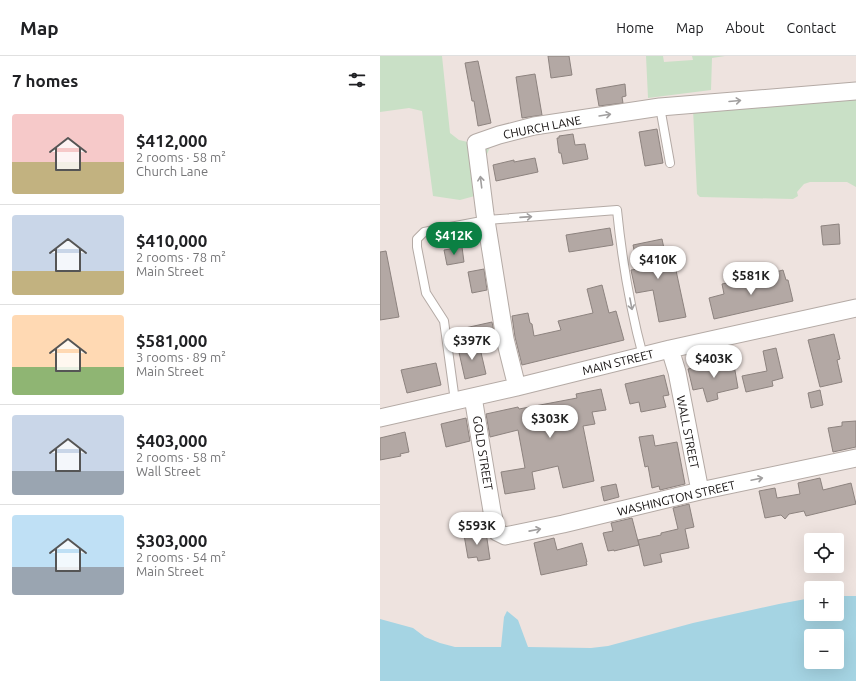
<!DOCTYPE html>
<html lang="en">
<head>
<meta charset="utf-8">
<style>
  :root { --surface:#fff; --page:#f6f6f6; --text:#202124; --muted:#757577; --line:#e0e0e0; --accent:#0b8043 }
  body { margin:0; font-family:Ubuntu,sans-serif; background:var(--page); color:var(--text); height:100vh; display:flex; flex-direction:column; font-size:15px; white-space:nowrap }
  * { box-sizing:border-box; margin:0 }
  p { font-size:13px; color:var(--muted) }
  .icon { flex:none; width:22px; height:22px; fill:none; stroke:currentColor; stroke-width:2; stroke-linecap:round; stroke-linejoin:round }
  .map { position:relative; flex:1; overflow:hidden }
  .sheet { display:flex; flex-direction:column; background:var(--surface); width:380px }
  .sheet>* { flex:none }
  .tools { position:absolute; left:424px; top:477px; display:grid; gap:8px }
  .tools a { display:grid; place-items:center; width:40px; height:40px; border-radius:4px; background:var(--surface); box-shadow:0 4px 16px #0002; font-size:20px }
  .price { position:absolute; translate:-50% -34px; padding:0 9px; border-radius:14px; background:#fff; color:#222; font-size:13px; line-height:26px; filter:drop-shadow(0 1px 2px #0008) }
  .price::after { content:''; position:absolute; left:50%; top:24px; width:12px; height:9px; margin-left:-6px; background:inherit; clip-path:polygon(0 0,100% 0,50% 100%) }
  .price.selected { background:var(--accent); color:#fff }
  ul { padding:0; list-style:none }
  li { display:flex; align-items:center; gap:12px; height:100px; padding:0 12px }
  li+li { border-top:1px solid var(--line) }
  li span { display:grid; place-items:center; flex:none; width:112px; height:80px; border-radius:4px; color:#555 }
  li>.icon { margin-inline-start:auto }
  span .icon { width:48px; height:48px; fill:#fffc; stroke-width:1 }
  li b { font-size:17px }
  h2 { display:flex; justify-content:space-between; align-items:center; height:48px; padding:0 12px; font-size:17px }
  header { display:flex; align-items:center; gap:24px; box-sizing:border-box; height:56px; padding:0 20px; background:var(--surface); border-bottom:1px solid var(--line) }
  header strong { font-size:19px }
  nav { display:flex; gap:22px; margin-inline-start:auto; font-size:14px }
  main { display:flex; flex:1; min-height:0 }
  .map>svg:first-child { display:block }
</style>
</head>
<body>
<header>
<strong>Map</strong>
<nav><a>Home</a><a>Map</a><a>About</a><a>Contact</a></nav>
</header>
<main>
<section class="sheet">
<h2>7 homes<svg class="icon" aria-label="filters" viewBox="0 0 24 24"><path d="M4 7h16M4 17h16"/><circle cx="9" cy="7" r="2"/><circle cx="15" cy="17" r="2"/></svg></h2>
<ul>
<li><span style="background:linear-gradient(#f6c9c9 60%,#c2b280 0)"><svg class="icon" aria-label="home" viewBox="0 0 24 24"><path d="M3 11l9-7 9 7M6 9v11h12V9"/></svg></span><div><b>$412,000</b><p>2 rooms · 58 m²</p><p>Church Lane</p></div></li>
<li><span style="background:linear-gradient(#c9d6e8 70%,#c2b280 0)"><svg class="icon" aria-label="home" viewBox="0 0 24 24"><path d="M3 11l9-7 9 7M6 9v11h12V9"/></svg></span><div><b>$410,000</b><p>2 rooms · 78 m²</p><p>Main Street</p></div></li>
<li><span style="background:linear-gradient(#ffd9b3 65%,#8fb573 0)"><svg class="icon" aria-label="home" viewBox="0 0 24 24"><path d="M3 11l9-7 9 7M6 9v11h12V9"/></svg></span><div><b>$581,000</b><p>3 rooms · 89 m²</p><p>Main Street</p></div></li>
<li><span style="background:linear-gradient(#c9d6e8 70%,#9aa5b1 0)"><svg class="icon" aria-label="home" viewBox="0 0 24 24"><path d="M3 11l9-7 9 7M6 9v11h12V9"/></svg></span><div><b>$403,000</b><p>2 rooms · 58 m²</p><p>Wall Street</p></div></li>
<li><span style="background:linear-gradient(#bfe0f5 65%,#9aa5b1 0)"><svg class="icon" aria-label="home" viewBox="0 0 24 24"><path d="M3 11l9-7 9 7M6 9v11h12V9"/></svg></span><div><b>$303,000</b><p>2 rooms · 54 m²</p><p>Main Street</p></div></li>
</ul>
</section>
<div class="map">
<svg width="476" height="625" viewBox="0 0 476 625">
  <rect width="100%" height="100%" fill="#eee3df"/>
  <path fill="#c9e0c6" d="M0,0H62L70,77L79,84L110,91L103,108L102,138L80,144L53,140L42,55L29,52L0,56Z
    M266,0H283L284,6L313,4L312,0H345L332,2L331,34L268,42Z
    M476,36V131L467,126H430L424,128L417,136L418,140L413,143L320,141L317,138L313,53Z"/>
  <path fill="#a5d4e3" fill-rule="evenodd" d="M457,540H476V625H0V563L33,572L45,581L60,587L75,591H121L124,561L127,555L138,564L148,591L211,592L228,590L313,567L399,548L431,542V558H457ZM431,580H457V606H431Z"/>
  <path fill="#b3a8a4" stroke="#8d837f" d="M168,0H189L192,19L171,22Z
    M98,5L111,67L98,70L94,45H92L85,7Z
    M155,18L162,59L142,62L136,21Z
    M245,28L246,40L242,41L243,47L219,50L216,33Z
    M277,73L283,107L265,110L259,76Z
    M193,78L195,89L205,88L208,103L183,108L181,97H179L177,82H179V80Z
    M155,102L158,116L116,125L113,109L134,104V106Z
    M459,168L460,188L443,189L441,170Z
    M230,172L233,189L189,196L186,179Z
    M282,183L287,207L294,205L306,261L279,266L273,234L256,237L251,214L258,213L253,189Z
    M82,191L84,206L67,209L64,194Z
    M6,195L19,261L0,264V196Z
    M104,213L107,234L92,237L88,216Z
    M403,214L406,224H408L413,245L334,263L329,242L344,238L342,228L365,223L368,233L390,228L388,222L393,221L392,217Z
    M222,229L229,257L236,255L244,284L142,309L135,281L132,260L148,257L150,267L152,268L154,280L181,274L178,265L213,257L207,233Z
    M112,266L115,281L88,286L85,272Z
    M454,278L460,303L457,304L462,326L440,331L428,284Z
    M99,288L106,318L85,323L78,292Z
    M396,292L403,322L392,325L393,330L366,336L362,320L387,315L383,295Z
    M353,303L358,332L337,337L338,343L327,346L323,332L313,334L308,313Z
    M56,307L61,329L27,337L21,314Z
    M284,319L289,339L283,340L286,351L261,356L259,346L250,348L245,328Z
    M221,333L226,354L212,356L215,368L203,370L214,425L183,432L178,410L152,416L155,433L125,438L121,416L145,412L138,374L110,381L106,358L138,351L139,353L197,342L196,338Z
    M440,334L443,349L431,352L428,337Z
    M86,362L90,385L66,391L61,368Z
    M476,365V391L453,396L448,372L462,370V366Z
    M25,376L29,396L20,398L21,400L0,404V382Z
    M273,379L275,390L297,386L305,428L280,434L279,430L272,432L268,410L265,411L259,381Z
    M440,422L443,434L471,427L476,448L426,460L424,455L409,458L405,463L401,459L385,462L379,435L395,432L397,442L420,438L418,427Z
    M236,428L239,441L224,445L221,431Z
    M309,448L314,471L305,473L309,492L280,498L282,506L264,510L258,484L281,479V477L298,473L293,452Z
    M252,462L259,489L234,495V494L228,495L223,477L233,475L231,467Z
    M106,476L110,503L98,505L97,501L88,502L84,479Z
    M174,482L177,494L202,487L207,506H206L207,509L161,519L154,487Z"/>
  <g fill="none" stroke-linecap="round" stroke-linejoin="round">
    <g stroke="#b4aaa5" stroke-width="10">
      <path id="service" d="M280,51L290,107
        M75,345L64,265L46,237L37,191V183L44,176L107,164L237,154C242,204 250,252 263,300"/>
    </g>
    <g stroke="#b4aaa5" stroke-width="19">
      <path id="minor" d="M290,293L297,316L320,435
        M137,331L125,283L105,158L96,87L119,79L154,70L280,51L476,35
        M93,341L112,455L117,476L125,480L183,468L320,435L476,402
        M0,362L137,331L290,293L476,252"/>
    </g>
    <use href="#service" stroke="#fff" stroke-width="8"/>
    <use href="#minor" stroke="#fff" stroke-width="17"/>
  </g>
  <defs><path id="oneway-shaft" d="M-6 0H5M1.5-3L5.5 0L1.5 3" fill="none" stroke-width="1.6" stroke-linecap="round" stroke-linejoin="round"/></defs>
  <g stroke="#a19f9f">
    <use href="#oneway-shaft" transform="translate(355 45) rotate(-5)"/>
    <use href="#oneway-shaft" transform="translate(225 59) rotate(-9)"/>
    <use href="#oneway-shaft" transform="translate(101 126) rotate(-97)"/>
    <use href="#oneway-shaft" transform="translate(146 161) rotate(-4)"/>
    <use href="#oneway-shaft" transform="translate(251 248) rotate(79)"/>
    <use href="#oneway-shaft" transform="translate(377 423) rotate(-12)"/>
    <use href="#oneway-shaft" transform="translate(155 474) rotate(-11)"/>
  </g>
  <g text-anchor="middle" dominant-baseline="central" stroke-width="3" stroke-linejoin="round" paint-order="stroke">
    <g font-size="12" fill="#14100f" stroke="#fff">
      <text transform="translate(162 71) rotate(-11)">CHURCH LANE</text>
      <text transform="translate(238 306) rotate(-14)">MAIN STREET</text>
      <text transform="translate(308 376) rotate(79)">WALL STREET</text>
      <text transform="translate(103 397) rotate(81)">GOLD STREET</text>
      <text transform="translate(296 442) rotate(-13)">WASHINGTON STREET</text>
    </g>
  </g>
</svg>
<div class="tools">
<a><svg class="icon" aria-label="locate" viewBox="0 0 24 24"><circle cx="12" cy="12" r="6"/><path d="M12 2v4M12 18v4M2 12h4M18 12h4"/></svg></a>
<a>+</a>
<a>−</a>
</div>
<b class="price selected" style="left:74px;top:200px">$412K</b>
<b class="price" style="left:278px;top:224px">$410K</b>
<b class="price" style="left:371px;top:240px">$581K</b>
<b class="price" style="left:92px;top:305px">$397K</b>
<b class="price" style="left:334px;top:323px">$403K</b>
<b class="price" style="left:170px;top:383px">$303K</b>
<b class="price" style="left:97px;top:490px">$593K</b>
</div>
</main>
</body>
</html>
